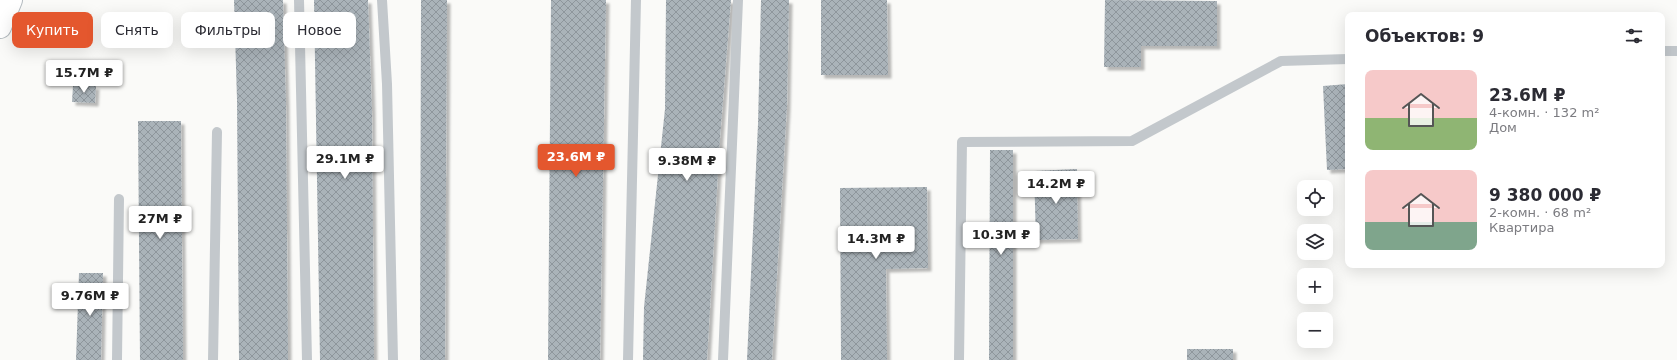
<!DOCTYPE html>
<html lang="ru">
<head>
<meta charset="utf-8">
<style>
  :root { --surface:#fff; --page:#f7f7f7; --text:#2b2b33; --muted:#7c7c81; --accent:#e4572e }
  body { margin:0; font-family:"DejaVu Sans",sans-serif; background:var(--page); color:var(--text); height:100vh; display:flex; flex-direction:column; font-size:15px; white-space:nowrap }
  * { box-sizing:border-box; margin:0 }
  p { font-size:13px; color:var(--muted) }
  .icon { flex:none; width:22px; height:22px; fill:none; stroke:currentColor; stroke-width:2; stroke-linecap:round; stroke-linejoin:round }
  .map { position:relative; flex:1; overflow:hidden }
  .panel { position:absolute; left:1345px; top:12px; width:320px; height:256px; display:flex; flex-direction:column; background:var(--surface); border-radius:8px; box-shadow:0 4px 16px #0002 }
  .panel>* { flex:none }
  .hud { position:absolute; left:12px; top:12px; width:380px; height:36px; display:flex; gap:8px }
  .buttons { position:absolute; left:1297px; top:180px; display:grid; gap:8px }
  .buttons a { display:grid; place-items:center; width:36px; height:36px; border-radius:8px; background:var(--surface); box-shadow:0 4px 16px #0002; font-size:20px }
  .price { position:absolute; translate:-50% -34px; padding:0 9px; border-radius:4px; background:#fff; color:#222; font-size:13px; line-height:26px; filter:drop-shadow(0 1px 2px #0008) }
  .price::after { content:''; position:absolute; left:50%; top:24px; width:12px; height:9px; margin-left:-6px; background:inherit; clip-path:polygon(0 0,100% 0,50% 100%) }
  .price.on { background:var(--accent); color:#fff }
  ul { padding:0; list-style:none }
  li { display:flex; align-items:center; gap:12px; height:100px; padding:0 20px }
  li span { display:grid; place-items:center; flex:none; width:112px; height:80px; border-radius:8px; color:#555 }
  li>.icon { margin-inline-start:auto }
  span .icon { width:48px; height:48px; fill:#fffc; stroke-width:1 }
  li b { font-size:17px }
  h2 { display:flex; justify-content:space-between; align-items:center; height:48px; padding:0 20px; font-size:17px }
  .chip { padding:0 14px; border-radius:8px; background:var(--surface); box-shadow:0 4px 16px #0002; font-size:14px; line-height:36px }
  .chip.on { background:var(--accent); color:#fff }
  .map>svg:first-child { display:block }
</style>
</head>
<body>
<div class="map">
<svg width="1677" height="360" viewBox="0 0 1677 360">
  <defs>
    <pattern id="building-cross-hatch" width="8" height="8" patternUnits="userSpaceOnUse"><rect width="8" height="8" fill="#aab3b9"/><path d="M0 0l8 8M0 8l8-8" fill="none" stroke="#8e969c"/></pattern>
    <filter id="shadow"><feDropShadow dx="3.5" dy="3.5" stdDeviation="1" flood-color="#0004"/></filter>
  </defs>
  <rect width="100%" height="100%" fill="#fafaf8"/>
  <path fill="url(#building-cross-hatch)" filter="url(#shadow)" d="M234,0H283L286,103L288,360H239L237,100Z
    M314,0H368L372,111L374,360H320Z
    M421,0H447L445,360H420Z
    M551,0H606L600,360H548Z
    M666,0H731L720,138L707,360H643L644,307L665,109Z
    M761,0H789L787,106L772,360H747L758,124Z
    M821,0H887L888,75H821Z
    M1105,0L1217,1V46H1141V67H1104Z
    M1348,84V169L1327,170L1323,86Z
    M73,86H96L95,103L72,102Z
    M138,121H181L183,360H140Z
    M990,150H1013V360H989Z
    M1077,169L1078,239L1036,240L1034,171Z
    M927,187L928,268L886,269L887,360H841L840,188Z
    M79,273H103L101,360H76Z
    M1187,349H1233V360H1187Z"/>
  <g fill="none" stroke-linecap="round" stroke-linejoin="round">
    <g stroke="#b3babf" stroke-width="24">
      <path id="secondary" d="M0,27L11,0"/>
    </g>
    <path stroke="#c3c8cc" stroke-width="10" d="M299,0L307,360
      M382,0L387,84L393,360
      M1662,51H1677
      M117,360L119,199
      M213,360L217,132
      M628,360L636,0
      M723,360L738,0
      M959,360L962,142L1132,141L1281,61L1348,59"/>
    <use href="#secondary" stroke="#fff" stroke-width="22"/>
  </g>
</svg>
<div class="buttons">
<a><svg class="icon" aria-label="locate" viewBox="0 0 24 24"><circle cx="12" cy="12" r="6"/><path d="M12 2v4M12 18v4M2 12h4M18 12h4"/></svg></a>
<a><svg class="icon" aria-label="layers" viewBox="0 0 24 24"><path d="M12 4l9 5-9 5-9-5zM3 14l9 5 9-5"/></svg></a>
<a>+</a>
<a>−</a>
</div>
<b class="price" style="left:84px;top:94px">15.7M ₽</b>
<b class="price on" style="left:576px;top:178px">23.6M ₽</b>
<b class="price" style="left:345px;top:180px">29.1M ₽</b>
<b class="price" style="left:687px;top:182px">9.38M ₽</b>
<b class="price" style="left:1056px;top:205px">14.2M ₽</b>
<b class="price" style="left:160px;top:240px">27M ₽</b>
<b class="price" style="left:1001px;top:256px">10.3M ₽</b>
<b class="price" style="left:876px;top:260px">14.3M ₽</b>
<b class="price" style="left:90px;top:317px">9.76M ₽</b>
<div class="hud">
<a class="chip on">Купить</a>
<a class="chip">Снять</a>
<a class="chip">Фильтры</a>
<a class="chip">Новое</a>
</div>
<section class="panel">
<h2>Объектов: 9<svg class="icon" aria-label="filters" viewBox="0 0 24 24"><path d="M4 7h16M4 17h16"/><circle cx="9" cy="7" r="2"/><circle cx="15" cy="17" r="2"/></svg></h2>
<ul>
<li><span style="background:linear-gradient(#f6c9c9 60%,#8fb573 0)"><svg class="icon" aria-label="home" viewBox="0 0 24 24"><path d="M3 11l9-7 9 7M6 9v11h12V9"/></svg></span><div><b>23.6M ₽</b><p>4-комн. · 132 m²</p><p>Дом</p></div></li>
<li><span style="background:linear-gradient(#f6c9c9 65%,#7fa58c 0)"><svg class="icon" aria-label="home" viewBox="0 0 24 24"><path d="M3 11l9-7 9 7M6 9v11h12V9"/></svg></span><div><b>9 380 000 ₽</b><p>2-комн. · 68 m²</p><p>Квартира</p></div></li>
</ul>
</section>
</div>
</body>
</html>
